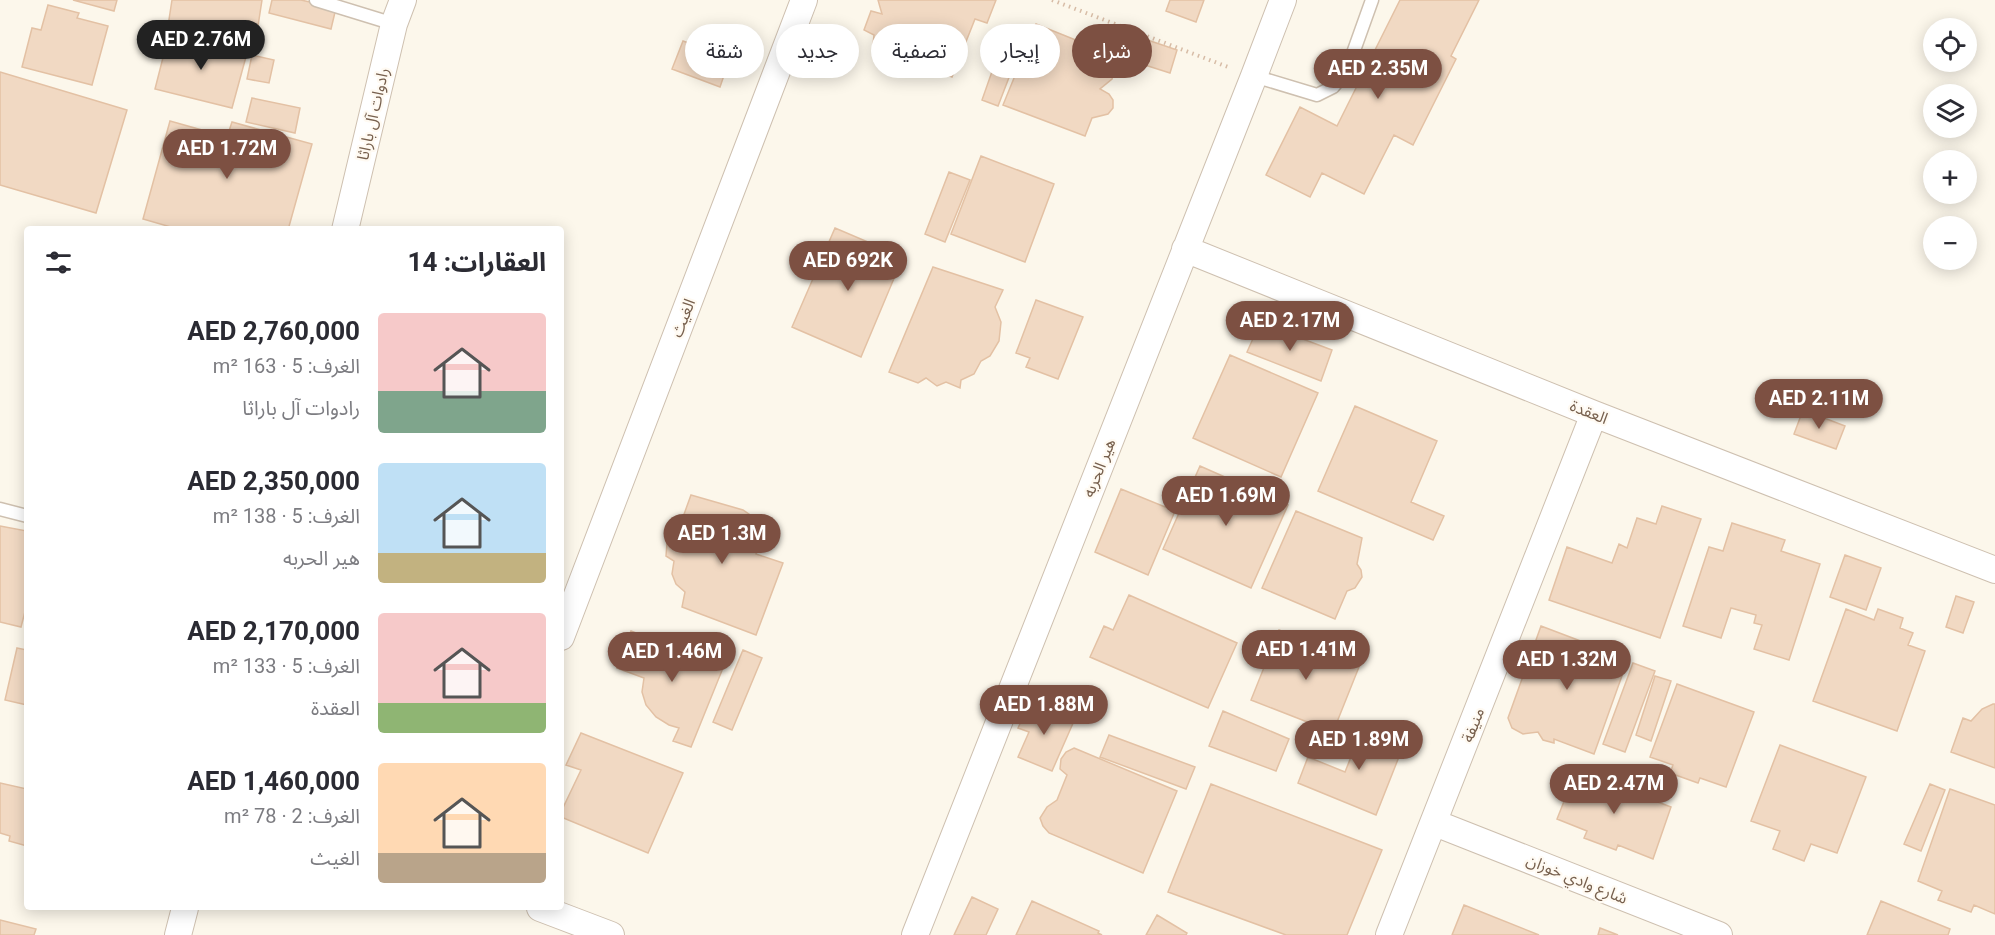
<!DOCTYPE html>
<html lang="ar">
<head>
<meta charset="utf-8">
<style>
  :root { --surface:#fff; --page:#f7f7f7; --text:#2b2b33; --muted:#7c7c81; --accent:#7d5042 }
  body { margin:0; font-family:Roboto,"Noto Sans Arabic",sans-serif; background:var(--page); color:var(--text); direction:rtl; height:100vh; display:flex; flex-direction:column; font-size:22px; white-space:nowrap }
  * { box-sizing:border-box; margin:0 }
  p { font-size:20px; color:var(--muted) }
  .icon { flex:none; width:33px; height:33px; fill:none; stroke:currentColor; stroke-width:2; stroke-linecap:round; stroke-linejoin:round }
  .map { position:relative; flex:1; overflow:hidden; direction:ltr }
  .panel { position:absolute; left:24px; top:226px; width:540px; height:684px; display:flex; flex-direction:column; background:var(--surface); border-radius:6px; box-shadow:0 3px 15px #0003; direction:rtl }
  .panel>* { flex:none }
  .top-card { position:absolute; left:582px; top:24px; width:570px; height:54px; direction:rtl; display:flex; gap:12px }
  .buttons { position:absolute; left:1923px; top:18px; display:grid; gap:12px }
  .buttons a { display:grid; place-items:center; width:54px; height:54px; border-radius:50%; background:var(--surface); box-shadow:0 3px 15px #0003; font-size:30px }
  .price { position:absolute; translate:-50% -51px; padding:0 14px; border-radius:21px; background:var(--accent); color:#fff; font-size:20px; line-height:39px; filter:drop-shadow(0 2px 3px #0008) }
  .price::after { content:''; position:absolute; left:50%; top:36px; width:18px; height:14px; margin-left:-9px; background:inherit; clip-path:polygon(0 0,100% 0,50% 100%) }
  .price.selected { background:#222; color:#fff }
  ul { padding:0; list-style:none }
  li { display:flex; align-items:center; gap:18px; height:150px; padding:0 18px }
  li span { display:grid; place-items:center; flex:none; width:168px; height:120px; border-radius:6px; color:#555 }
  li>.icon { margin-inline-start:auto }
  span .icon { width:72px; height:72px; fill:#fffc; stroke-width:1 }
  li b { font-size:26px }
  h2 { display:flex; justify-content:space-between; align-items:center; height:72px; padding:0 18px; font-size:26px }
  .tag { padding:0 21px; border-radius:27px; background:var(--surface); box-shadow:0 3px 15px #0003; font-size:21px; line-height:54px }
  .tag.selected { background:var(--accent); color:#fff }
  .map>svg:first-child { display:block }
</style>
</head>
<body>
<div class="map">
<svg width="1995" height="935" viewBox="0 0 1995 935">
  <rect width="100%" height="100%" fill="#fcf7eb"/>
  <path fill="#f1d9c3" stroke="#e3c1a4" stroke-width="1.5" d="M73,0H117L114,11Z
    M172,0H262L256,39L168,26Z
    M272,0H301L336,8L331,29L269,13Z
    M878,0H996L987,23L975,19L952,77L873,45L874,35L864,30L871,11L882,14Z
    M1170,0H1204L1196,22L1166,11Z
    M1400,0H1479L1451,56L1456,59L1413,145L1394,135L1364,194L1322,173L1310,197L1266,175L1300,107L1337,126Z
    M48,5L79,13L77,18L108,26L92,85L22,67L32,28L41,30Z
    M1036,24L1083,43H1094L1108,47L1114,55L1115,67L1112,79L1100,89L1109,94L1113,100V108L1108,114L1092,118L1085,136L1003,105Z
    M1007,29L1025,36L998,106L982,100Z
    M169,34L247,53L232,108L155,89Z
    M1133,35L1177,50L1170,73L1126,59Z
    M683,41L730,58L720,87L672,69Z
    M252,55L274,60L269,83L247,79Z
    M0,72L127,110L96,213L0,185Z
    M252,98L300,108L295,133L246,122Z
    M170,121L227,137L232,122L312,144L288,230H181L143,219Z
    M981,156L1054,184L1025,262L951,234Z
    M949,172L970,180L945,242L925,234Z
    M835,228L903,257L861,357L792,327Z
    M933,267L1003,290L995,307L1001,322L999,341L990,356L981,361L974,374L961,380L960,388L946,382L937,386L926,378L918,383L889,372Z
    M1036,300L1083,317L1058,379L1026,367L1030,358L1016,353Z
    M1260,323L1332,350L1321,381L1247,352Z
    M1230,355L1318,393L1281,477L1193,438Z
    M1355,406L1437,441L1411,502L1444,516L1433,540L1318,491Z
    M1803,410L1845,426L1836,449L1794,434Z
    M1200,466L1288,505L1251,588L1163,549Z
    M1121,489L1175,511L1148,575L1095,552Z
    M691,495L743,510L753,517V528L747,539L758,543L756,554L783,563L756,635L682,607L685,592L676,584L672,574L674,561L666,556L667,543L673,532L679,528Z
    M1662,506L1701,519L1660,638L1549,600L1567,547L1612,563L1619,544L1627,548L1637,518L1656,524Z
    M1296,511L1362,538L1357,564L1361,570L1362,577L1355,588L1347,591L1335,619L1262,588Z
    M1732,523L1785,540L1781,551L1820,564L1789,660L1754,649L1762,625L1754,623L1756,615L1731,608L1721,638L1683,626L1709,547L1723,551Z
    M0,526L27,531V604L21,627L0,622Z
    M1845,555L1881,568L1866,610L1830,597Z
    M1129,595L1237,643L1208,708L1090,657L1104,626L1113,630Z
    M1956,596L1974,602L1963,633L1946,627Z
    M1846,609L1874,620L1878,609L1903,618L1900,628L1913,633L1908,645L1925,651L1897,731L1813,701Z
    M1541,626L1628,659L1594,754L1554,739V743L1543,740L1538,732L1523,734L1512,728L1508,718Z
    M1279,630L1361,662L1333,732L1251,700Z
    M631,631L723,668L691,747L673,741L679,728L669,725L656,717L646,705L642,692L644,678L617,668Z
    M17,648L27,650V705L5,700Z
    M743,650L762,658L732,730L713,722Z
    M1633,663L1655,671L1625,752L1603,744Z
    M1655,676L1671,681L1651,741L1636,735Z
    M1677,684L1754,712L1726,787L1700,778L1698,783L1670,773L1673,765L1650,757Z
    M1029,704L1074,721L1052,771L1018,757L1029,732L1018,728Z
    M1993,704H1995V768L1951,752L1963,718L1971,721L1982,709Z
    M1223,711L1289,739L1276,771L1209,746Z
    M1365,722L1406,739L1376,815L1298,783L1308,757L1345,772Z
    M581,733L683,773L648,853L561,817V812L581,770L566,765Z
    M1109,735L1195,767L1186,789L1100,757Z
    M1780,745L1866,777L1837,853L1811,844L1804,861L1773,849L1780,831L1751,821Z
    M1074,748L1177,791L1143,873L1049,833L1043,826L1040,818L1047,807L1057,800L1067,775L1060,769L1061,759L1066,752Z
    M1576,771L1671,807L1653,859L1618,845L1616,850L1584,838L1587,831L1557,819Z
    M0,783L27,789V846L9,841L10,836L0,833Z
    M1211,784L1382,850L1347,935H1286L1168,892Z
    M1930,784L1945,790L1921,851L1904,844Z
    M1950,789L1995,805V914L1974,905L1971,912L1938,900L1942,891L1918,881Z
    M972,897L998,909L986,935H954Z
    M1032,901L1099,931L1098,933L1102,935H1016Z
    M1881,901L1950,929L1948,935H1867Z
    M1464,905L1539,935H1452Z
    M1157,915L1187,933L1186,935H1146Z
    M0,920L36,929L34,935H0Z
    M1600,928L1618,935H1598Z"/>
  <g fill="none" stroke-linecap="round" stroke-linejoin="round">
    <g stroke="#cec0b0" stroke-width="15">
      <path id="service" d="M316,0L394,24
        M1254,76L1317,95L1333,87L1347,70L1372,0
        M0,509L27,516"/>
    </g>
    <g stroke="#cec0b0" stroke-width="28">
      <path id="minor" d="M345,230L394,24L403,0
        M1185,249L1594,414L1995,570
        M561,637L804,0
        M1435,823L1719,935
        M540,908L611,935
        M178,935L185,908
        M915,935L1254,76L1283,0
        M1389,935L1594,414"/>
    </g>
    <path stroke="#d7bca6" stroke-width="4" stroke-dasharray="1.5 4.5" stroke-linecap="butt" d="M1052,0L1228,67"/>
    <use href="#service" stroke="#fff" stroke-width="12"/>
    <use href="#minor" stroke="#fff" stroke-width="26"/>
  </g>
  <g text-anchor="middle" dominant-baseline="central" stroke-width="4.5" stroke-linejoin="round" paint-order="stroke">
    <g font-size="16" fill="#77604e" stroke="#fffaf2">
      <text transform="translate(373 114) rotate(-77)">رادوات آل باراثا</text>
      <text transform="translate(683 318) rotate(-69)">الغيث</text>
      <text transform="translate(1589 412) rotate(22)">العقدة</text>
      <text transform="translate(1099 468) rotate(-68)">هير الحربه</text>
      <text transform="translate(1473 725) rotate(-69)">منيفة</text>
      <text transform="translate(1577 879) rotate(22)">شارع وادي خوزان</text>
    </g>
  </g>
</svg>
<div class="buttons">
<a><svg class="icon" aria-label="locate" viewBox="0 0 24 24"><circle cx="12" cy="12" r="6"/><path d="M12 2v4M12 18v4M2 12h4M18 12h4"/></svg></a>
<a><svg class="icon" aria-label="layers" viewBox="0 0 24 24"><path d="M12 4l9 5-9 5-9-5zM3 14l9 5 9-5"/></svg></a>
<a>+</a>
<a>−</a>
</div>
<b class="price selected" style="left:201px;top:71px">AED 2.76M</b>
<b class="price" style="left:1378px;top:100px">AED 2.35M</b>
<b class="price" style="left:227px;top:180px">AED 1.72M</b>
<b class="price" style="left:848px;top:292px">AED 692K</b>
<b class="price" style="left:1290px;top:352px">AED 2.17M</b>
<b class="price" style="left:1819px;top:430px">AED 2.11M</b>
<b class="price" style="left:1226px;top:527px">AED 1.69M</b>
<b class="price" style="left:722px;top:565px">AED 1.3M</b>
<b class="price" style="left:1306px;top:681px">AED 1.41M</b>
<b class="price" style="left:672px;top:683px">AED 1.46M</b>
<b class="price" style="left:1567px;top:691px">AED 1.32M</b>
<b class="price" style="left:1044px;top:736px">AED 1.88M</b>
<b class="price" style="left:1359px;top:771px">AED 1.89M</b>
<b class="price" style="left:1614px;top:815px">AED 2.47M</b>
<div class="top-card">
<a class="tag selected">شراء</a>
<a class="tag">إيجار</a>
<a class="tag">تصفية</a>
<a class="tag">جديد</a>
<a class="tag">شقة</a>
</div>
<section class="panel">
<h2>العقارات: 14<svg class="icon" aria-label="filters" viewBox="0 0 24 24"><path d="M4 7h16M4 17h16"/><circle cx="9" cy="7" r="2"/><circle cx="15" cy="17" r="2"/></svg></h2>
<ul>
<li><span style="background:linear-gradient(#f6c9c9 65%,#7fa58c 0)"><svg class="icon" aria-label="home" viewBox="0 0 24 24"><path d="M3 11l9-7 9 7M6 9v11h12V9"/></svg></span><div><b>AED 2,760,000</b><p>الغرف: 5 · 163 m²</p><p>رادوات آل باراثا</p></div></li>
<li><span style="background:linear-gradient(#bfe0f5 75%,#c2b280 0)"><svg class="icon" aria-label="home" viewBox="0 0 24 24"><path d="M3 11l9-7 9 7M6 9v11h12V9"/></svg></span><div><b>AED 2,350,000</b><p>الغرف: 5 · 138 m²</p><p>هير الحربه</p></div></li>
<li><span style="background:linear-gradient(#f6c9c9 75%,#8fb573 0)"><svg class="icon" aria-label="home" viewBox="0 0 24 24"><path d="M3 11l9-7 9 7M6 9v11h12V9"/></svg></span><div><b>AED 2,170,000</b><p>الغرف: 5 · 133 m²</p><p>العقدة</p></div></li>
<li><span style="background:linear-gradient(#ffd9b3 75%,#b9a48a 0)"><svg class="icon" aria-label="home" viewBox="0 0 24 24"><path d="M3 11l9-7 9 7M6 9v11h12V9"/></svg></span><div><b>AED 1,460,000</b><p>الغرف: 2 · 78 m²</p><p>الغيث</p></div></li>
</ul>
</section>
</div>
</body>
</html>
